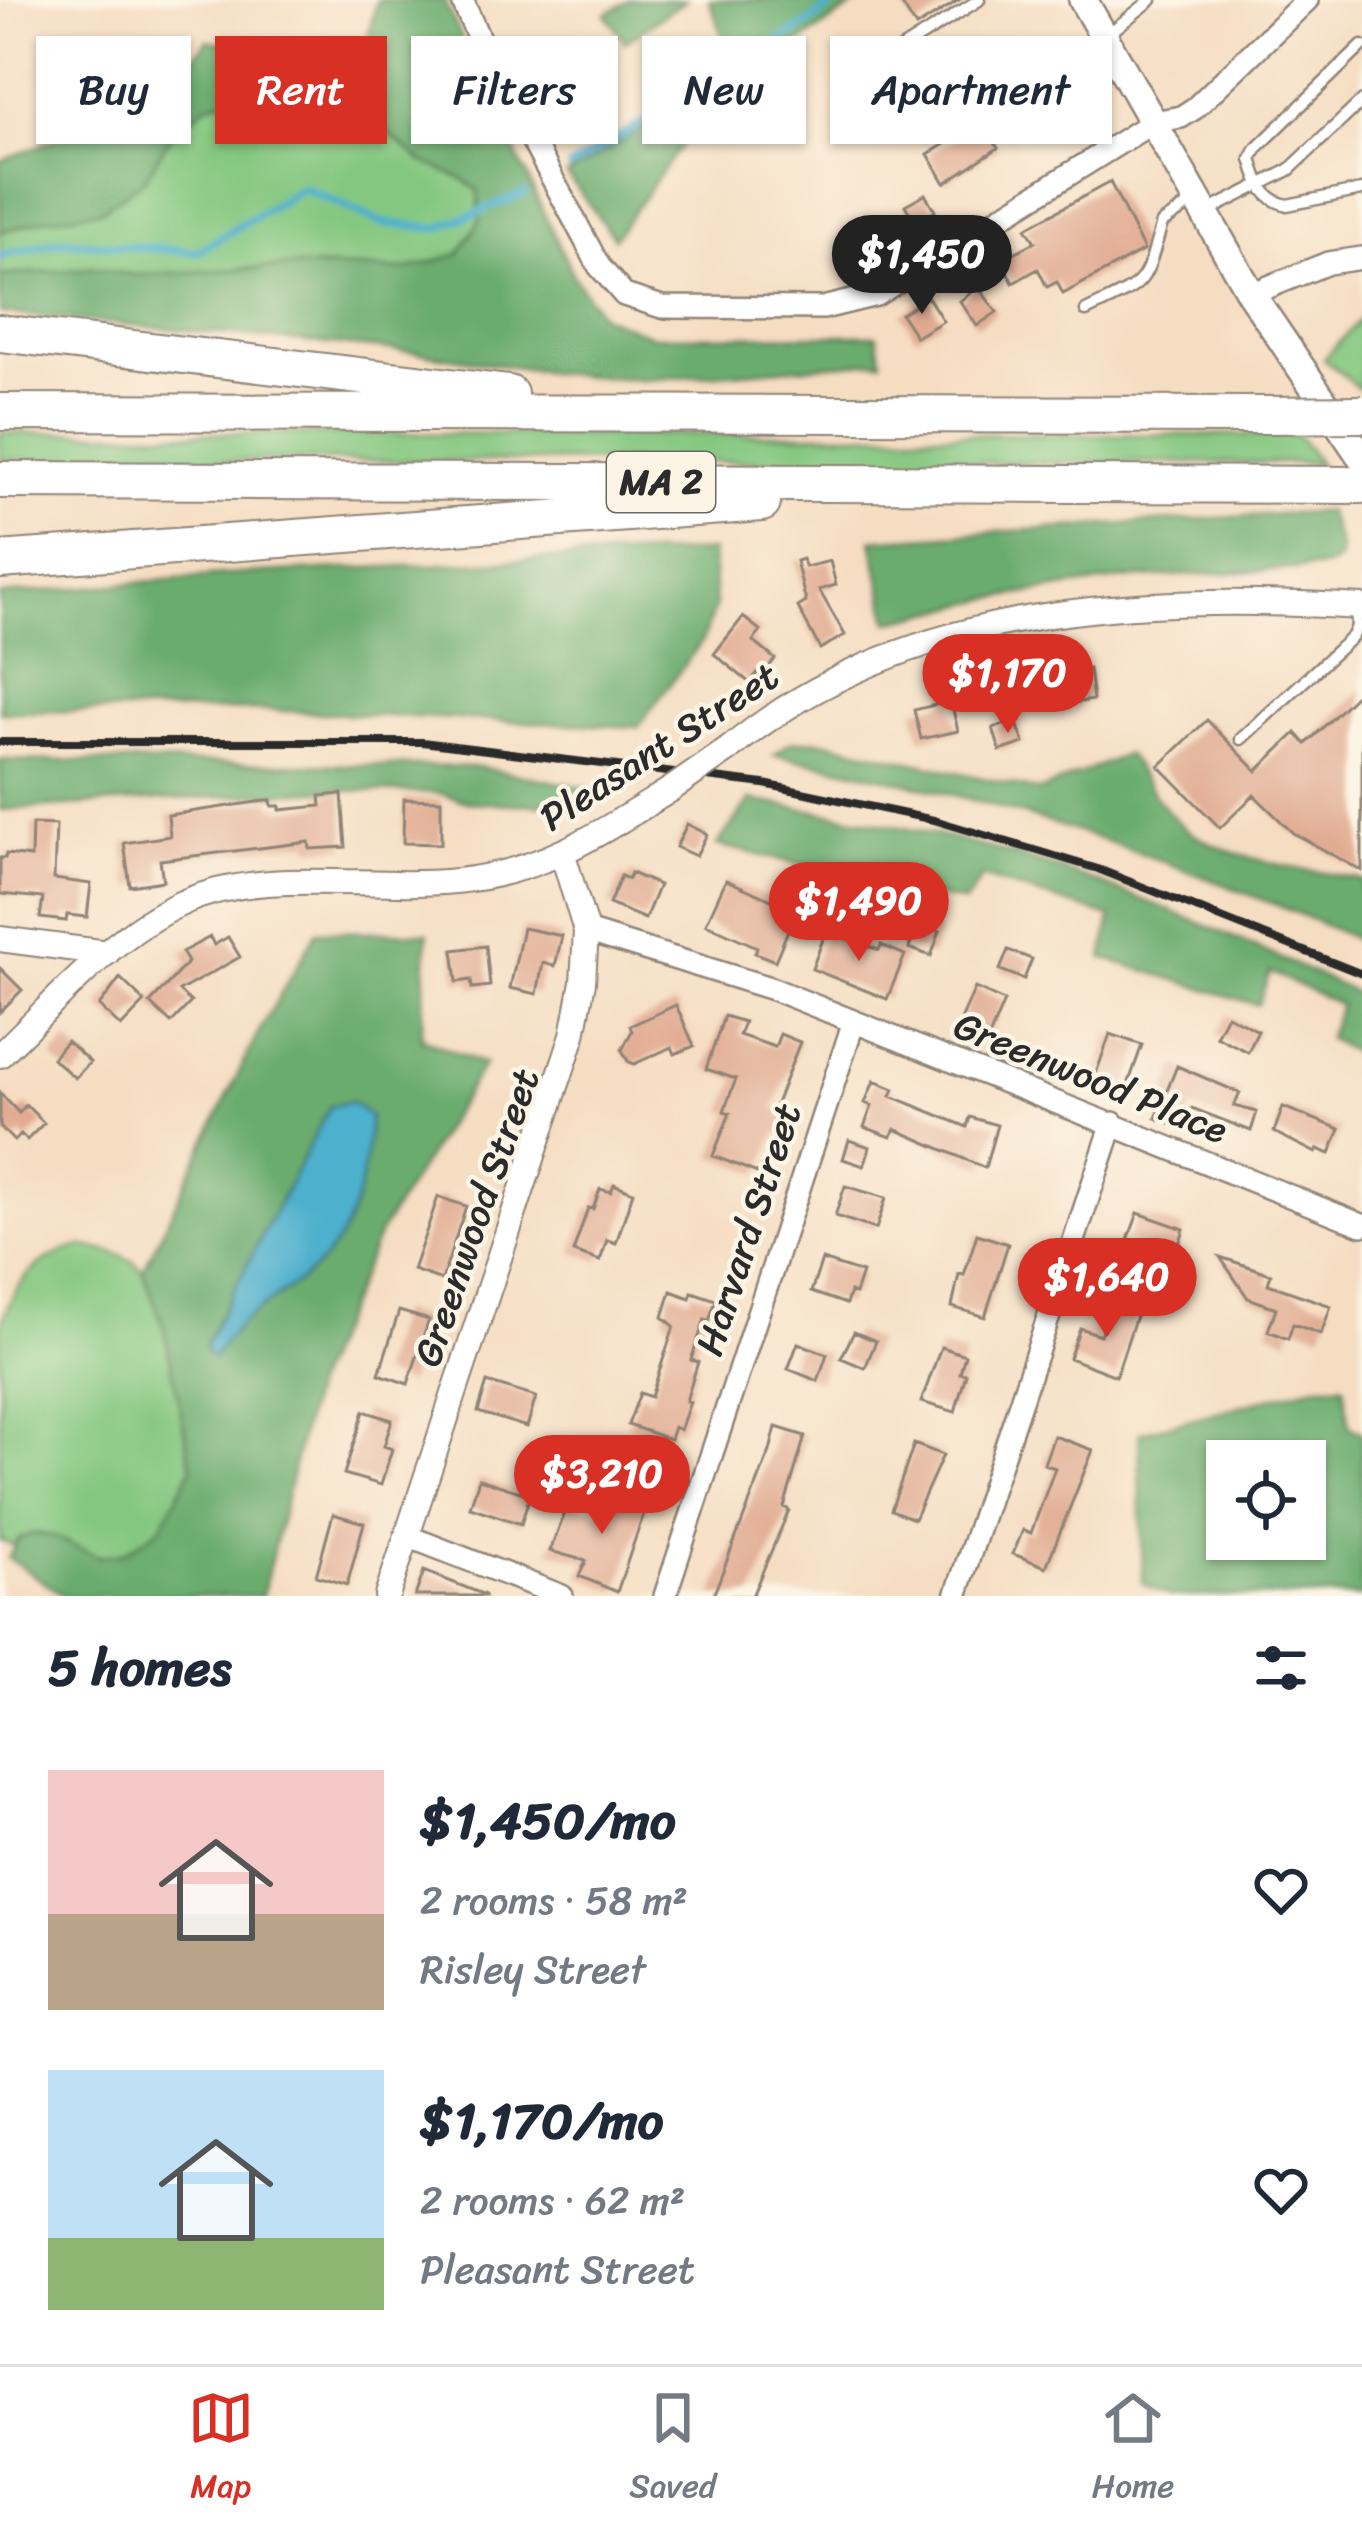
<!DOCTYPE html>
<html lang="en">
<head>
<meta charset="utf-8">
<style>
  :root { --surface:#fff; --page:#f2f2f3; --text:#1f2937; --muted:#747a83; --line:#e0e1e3; --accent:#d93025 }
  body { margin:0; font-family:Sriracha,sans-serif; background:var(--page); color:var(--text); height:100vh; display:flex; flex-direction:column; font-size:45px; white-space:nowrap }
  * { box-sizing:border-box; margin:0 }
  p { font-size:39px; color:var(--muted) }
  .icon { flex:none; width:66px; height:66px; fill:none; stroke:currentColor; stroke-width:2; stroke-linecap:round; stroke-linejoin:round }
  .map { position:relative; height:1596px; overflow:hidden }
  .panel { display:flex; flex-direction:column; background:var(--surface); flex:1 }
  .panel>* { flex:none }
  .banner { position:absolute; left:36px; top:36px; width:1290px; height:108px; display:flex; gap:24px }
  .controls { position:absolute; left:1206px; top:1440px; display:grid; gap:24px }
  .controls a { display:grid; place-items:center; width:120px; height:120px; border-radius:0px; background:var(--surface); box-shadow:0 3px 9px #0004; font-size:60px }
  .price { position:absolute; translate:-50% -102px; padding:0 27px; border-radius:42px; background:var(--accent); color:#fff; font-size:39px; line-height:78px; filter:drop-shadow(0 3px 6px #0008) }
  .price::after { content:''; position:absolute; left:50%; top:72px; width:36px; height:27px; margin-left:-18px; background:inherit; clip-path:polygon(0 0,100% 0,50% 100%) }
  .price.current { background:#222; color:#fff }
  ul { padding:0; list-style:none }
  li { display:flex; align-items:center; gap:36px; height:300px; padding:0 48px }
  li span { display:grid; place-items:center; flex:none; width:336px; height:240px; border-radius:0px; color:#555 }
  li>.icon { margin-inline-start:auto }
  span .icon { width:144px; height:144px; fill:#fffc; stroke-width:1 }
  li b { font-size:51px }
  h2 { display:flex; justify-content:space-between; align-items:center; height:144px; padding:0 48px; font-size:51px }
  .tag { padding:0 42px; border-radius:0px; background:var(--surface); box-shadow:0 3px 9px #0004; font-size:42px; line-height:108px }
  .tag.current { background:var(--accent); color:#fff }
  .dock { display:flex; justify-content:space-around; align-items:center; height:168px; border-top:3px solid var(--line); background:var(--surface); font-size:33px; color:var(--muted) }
  .dock a { display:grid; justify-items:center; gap:6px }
  .dock .current { color:var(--accent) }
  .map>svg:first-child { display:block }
</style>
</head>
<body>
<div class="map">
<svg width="1362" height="1596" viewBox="0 0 1362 1596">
  <rect width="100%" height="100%" fill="#fcf5e5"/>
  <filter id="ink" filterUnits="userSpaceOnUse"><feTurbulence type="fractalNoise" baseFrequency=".00833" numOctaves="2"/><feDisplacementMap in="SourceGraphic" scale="24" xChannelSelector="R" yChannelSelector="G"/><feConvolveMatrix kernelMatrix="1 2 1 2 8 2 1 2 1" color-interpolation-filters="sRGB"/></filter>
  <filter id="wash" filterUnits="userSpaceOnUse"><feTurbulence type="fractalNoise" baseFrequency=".004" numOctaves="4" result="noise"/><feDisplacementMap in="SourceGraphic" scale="48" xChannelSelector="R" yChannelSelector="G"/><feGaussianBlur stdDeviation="2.7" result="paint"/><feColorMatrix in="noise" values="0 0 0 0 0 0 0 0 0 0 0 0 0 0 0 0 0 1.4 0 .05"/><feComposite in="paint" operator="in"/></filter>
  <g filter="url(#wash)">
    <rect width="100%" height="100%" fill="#f5ddc2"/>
    <path fill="#84c780" stroke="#587956" stroke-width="3" d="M266,87L385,130L420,160L464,180L478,191L480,220L459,254L406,270L296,266L134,275L93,268L0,276V232L45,219L144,180L172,134L208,104Z
      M1362,317V389H1359L1324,359Z
      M0,433L1297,435L1319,463L0,460Z
      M82,1246C101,1250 129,1253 142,1270C162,1296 188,1432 192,1469C183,1487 174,1513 160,1528C148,1542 121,1558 101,1556C74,1554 38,1514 15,1546L0,1541V1328C14,1282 35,1258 82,1246Z"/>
    <path fill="#6bac6e" stroke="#4b6c4c" stroke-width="3" fill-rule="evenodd" d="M377,0H444L574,277L602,316L653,336L877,335L882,361L642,380L552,373L415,352L0,313V276L93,268L134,275L296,266L406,270L459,254L480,220L478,190L464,180L420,160L385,130L266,87L208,104L172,134L144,180L102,210L45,219L0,232V161L124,112L176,79L207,40L359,72Z
      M630,0H686L625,42L606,14Z
      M709,0H863L713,101L614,238L567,175L737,72Z
      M1327,511L1340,548L1339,560L1327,567L1123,579L988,599L889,622L872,540Z
      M712,551L715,607L702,641L638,727L260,710L0,712V595L221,575Z
      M818,740L1039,791L1127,754C1146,781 1163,814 1192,833C1240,863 1307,869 1362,880V943C1315,919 1266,901 1217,882C1071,824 929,783 774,755L791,742Z
      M0,760L478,767L593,789L538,805L467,802L439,793L330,790L0,810Z
      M750,800C861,818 975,838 1082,877C1177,911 1270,953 1362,996V1057L1327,1038L1340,1005L1270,972L1258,1005L1103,958L1111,917L982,877L965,903L717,845Z
      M317,931L428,933L421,1038L484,1064L380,1232L314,1382L262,1596H65L8,1558L19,1539L31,1534L53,1536L99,1557L124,1553L160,1528L192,1469L164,1329L143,1271L257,1035ZM352,1102L323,1260L230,1329L206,1343L330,1106Z
      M1318,1385H1344L1350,1428L1362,1432V1596H1170L1143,1584L1139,1433ZM1227,1461H1305V1539H1227Z"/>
    <path fill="#4eb0cd" stroke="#3c6e7c" stroke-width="3" d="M351,1102L370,1116C365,1167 360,1219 325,1258C288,1298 245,1306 213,1358L206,1351V1343L330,1106Z"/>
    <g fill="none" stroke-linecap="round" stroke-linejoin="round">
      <path stroke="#4eb0cd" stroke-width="8" d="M570,167L807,24L838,0
        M0,256L62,241L197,252L303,188L382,223L438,228L525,193"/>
    </g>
    <g id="blocks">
      <path fill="#e1ab92" d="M899,0H959L916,27Z
        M982,122L998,148L945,183L928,154Z
        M1110,182L1144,250L1063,294L1057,282L1047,287L1038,269L1013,283L1001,260L1035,242L1026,228Z
        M925,194L935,211L915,223L905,205Z
        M978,287L997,312L977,326L960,301Z
        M928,297L943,321L916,337L901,314Z
        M802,559L806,567L830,561L836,585L819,590L845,635L820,649L798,607L806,602L796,561Z
        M743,617L761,631L753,641L775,659L763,675L758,672L750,683L714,654Z
        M1089,669L1093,700L1054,706L1053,700L1034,703L1030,679Z
        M1362,689V871L1293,833L1254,795L1220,828L1159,766L1207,720L1257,771L1296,733L1306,744Z
        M951,701L958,731L921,739L914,710Z
        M1016,721L1024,743L1000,751L993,728Z
        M342,794L346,847L310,849L309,842L160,860L163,881L130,886L124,843L170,836L168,815L271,800L272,806H280V810L321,806L320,796Z
        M404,799L441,800V844L403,843Z
        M32,824L56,825L54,879L91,884L87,917L67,915L66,921L40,918L43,898L0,894V858H5L6,854L31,857Z
        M687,824L707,834L696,856L676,847Z
        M631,873L659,885L645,919L609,904L621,876L628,879Z
        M787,876L807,885L775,961L755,953L757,947L706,924L726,880L776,902Z
        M918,923L940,931L931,956L909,948Z
        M523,928L562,936L555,966L543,963L537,994L510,988Z
        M826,931L879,950L881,945L905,955L887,999L812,969Z
        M210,937L214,945L228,937L240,957L179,991L191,1002L171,1023L150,1003L188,962L182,952Z
        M486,946L490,986L472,988L471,980L457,982L453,950Z
        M1008,950L1032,959L1024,979L1000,970Z
        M0,968L22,990L0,1012Z
        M120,978L145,1002L121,1027L99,1006Z
        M975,988L1004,1001L985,1047L955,1034Z
        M676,1005L694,1046L675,1054L672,1047L634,1064L628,1061L622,1050L632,1031L630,1026Z
        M1227,1015L1258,1031L1248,1052L1216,1036Z
        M724,1016L744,1022L739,1035L775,1047L780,1034L800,1042L774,1109L790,1113L784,1135L776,1133L760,1174L713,1156L730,1113L724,1111L736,1079L706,1069Z
        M1110,1034L1142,1045L1124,1096L1092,1085Z
        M67,1041L90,1062L75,1078L52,1058Z
        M1177,1066L1240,1093L1234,1106L1257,1112L1251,1131L1192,1108L1181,1127L1156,1118Z
        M874,1081L894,1089L891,1096L967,1127L970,1117L997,1125L985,1168L895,1129L891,1137L864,1127L872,1106L865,1103Z
        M0,1093L19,1113L26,1105L44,1123L27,1140L21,1134L14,1141L0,1127Z
        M1283,1107L1340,1129L1330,1154L1318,1149L1316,1153L1274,1132Z
        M849,1140L870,1147L864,1166L843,1159Z
        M614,1184L633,1192L616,1243L607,1240L600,1261L573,1252L588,1208L593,1209L600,1189L611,1192Z
        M845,1186L886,1198L876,1229L835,1216Z
        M438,1197L466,1206L442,1280L413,1270Z
        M1138,1213L1184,1229L1175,1257L1128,1240Z
        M977,1234L1008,1244L985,1317L952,1307L959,1274L964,1275Z
        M1220,1257L1271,1274L1268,1284L1331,1306L1321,1334L1293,1324L1288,1339L1268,1331L1276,1308L1248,1298Z
        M822,1260L862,1273L855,1294L850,1292L846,1304L811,1292Z
        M671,1291L690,1298L692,1292L716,1300L709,1321L705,1319L691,1360L698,1362L686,1401L690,1402L680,1430L674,1427L670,1439L628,1425L640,1393L651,1397L674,1326L663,1317Z
        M1114,1298L1139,1307L1116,1376L1069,1358L1080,1328L1100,1335Z
        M399,1311L429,1320L408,1384L379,1374Z
        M854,1332L876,1341L865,1368L841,1358Z
        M798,1343L827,1354L818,1381L788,1369Z
        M941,1347L965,1355L960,1373L966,1374L955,1412L921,1402Z
        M487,1382L536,1397L527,1427L478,1412Z
        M364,1411L392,1420L384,1446L392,1449L381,1485L344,1474Z
        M776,1427L805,1436L784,1507L789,1510L752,1596H713L770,1451Z
        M1054,1436L1093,1450L1046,1567L1013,1554L1023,1530L1031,1533L1055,1468L1044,1464Z
        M914,1444L943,1455L914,1519L891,1510Z
        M479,1479L530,1495L521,1524L470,1507Z
        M616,1481L637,1489L632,1502L646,1507L617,1592L579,1576L586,1561L550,1551L569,1503L605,1513Z
        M333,1514L364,1523L347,1585L316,1576Z
        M424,1571L485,1595V1596H415Z"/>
    </g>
  </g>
  <g filter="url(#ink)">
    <use href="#blocks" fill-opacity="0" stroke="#908476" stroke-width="3"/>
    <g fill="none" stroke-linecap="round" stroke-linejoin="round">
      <g stroke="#908476" stroke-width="15">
        <path id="service" d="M1107,35L1151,0
          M1362,46L1257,148L1251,159C1258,181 1262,199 1287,205L1362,190
          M858,76L979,0
          M1208,211L1289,170L1362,101
          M1086,311C1148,281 1143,289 1162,223L1194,201
          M1241,739L1353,636L1357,626L1356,608"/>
      </g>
      <g stroke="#908476" stroke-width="26">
        <path id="minor" d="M462,0L485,52L599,266L624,295L662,307L823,308L876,295L1153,122L1181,117L1195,108L1307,0
          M1251,294L1328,263L1362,258
          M586,931L773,989L1362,1225
          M407,1536L562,1596
          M665,1596L854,1021
          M956,1596L1113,1123"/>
      </g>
      <g stroke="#908476" stroke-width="28">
        <path id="tertiary" d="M729,749C906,603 1143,594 1362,607
          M0,939L107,953
          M0,1055C56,1002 111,935 182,903C268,864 380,893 472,879C550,868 605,830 670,790
          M387,1596L573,1035L583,982L586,931L563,855"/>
      </g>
      <g stroke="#908476" stroke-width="32">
        <path id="secondary" d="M1083,0L1251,294L1362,458"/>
      </g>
      <g stroke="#908476" stroke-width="40">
        <path id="motorway" d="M0,333L509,394
          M0,412L1264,415
          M0,480L1362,485
          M0,560L762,503"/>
      </g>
      <use href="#service" stroke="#fff" stroke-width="10"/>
      <use href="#minor" stroke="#fff" stroke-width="21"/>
      <use href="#tertiary" stroke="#fff" stroke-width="24"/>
      <use href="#secondary" stroke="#fff" stroke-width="27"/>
      <use href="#motorway" stroke="#fff" stroke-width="36"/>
      <path stroke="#2b2b2b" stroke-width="8" d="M0,742H422L764,784L934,820L1098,869L1362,974"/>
      <g stroke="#908476" stroke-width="28" stroke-linecap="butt">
        <path id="tertiary-bridge" d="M670,790L729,749"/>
      </g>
      <g stroke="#908476" stroke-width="40" stroke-linecap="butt">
        <path id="motorway-bridge" d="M1264,415L1362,414"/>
      </g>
      <use href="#tertiary-bridge" stroke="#fff" stroke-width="24"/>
      <use href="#motorway-bridge" stroke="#fff" stroke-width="36"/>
    </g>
  </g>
  <g text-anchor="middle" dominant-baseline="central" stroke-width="9" stroke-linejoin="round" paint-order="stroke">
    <rect fill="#fcf5e5" stroke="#6a6863" stroke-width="3" x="607" y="452" width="108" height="60" rx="9"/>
    <g font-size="36" font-weight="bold" fill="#2b2b2b">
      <text x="661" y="482">MA 2</text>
    </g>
    <g font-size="39" fill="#2b2b2b" stroke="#fcf5e5">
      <text transform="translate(659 746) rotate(-33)">Pleasant Street</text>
      <text transform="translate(1091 1077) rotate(22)">Greenwood Place</text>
      <text transform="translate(476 1217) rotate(-71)">Greenwood Street</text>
      <text transform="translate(748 1229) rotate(-72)">Harvard Street</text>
    </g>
  </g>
</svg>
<div class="controls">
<a><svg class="icon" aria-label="locate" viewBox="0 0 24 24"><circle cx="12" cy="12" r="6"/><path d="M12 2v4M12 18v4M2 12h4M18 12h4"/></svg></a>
</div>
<b class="price current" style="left:922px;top:317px">$1,450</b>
<b class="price" style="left:1008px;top:736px">$1,170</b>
<b class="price" style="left:859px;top:964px">$1,490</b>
<b class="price" style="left:1107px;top:1340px">$1,640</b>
<b class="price" style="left:602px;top:1537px">$3,210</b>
<div class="banner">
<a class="tag">Buy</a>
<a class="tag current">Rent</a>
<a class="tag">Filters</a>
<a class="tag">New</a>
<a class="tag">Apartment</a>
</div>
</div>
<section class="panel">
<h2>5 homes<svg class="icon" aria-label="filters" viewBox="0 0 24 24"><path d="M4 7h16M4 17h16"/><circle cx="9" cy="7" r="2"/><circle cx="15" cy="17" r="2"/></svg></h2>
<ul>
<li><span style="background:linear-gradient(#f6c9c9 60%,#b9a48a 0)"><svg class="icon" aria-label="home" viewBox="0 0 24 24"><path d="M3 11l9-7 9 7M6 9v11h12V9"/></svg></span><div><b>$1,450/mo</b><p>2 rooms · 58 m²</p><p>Risley Street</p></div><svg class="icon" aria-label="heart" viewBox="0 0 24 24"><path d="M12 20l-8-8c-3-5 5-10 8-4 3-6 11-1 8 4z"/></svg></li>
<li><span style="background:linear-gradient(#bfe0f5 70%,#8fb573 0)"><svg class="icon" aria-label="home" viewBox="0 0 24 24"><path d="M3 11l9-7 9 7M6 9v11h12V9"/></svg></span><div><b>$1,170/mo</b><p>2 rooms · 62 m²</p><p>Pleasant Street</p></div><svg class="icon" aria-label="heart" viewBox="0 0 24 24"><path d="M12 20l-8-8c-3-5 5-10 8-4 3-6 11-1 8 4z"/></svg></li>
</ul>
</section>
<nav class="dock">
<a class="current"><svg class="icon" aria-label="map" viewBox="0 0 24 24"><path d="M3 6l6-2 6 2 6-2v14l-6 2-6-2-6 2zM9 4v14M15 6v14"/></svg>Map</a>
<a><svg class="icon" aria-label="saved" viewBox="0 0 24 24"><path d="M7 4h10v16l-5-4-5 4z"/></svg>Saved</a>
<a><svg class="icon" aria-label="home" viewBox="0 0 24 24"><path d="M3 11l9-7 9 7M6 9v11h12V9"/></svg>Home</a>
</nav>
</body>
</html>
